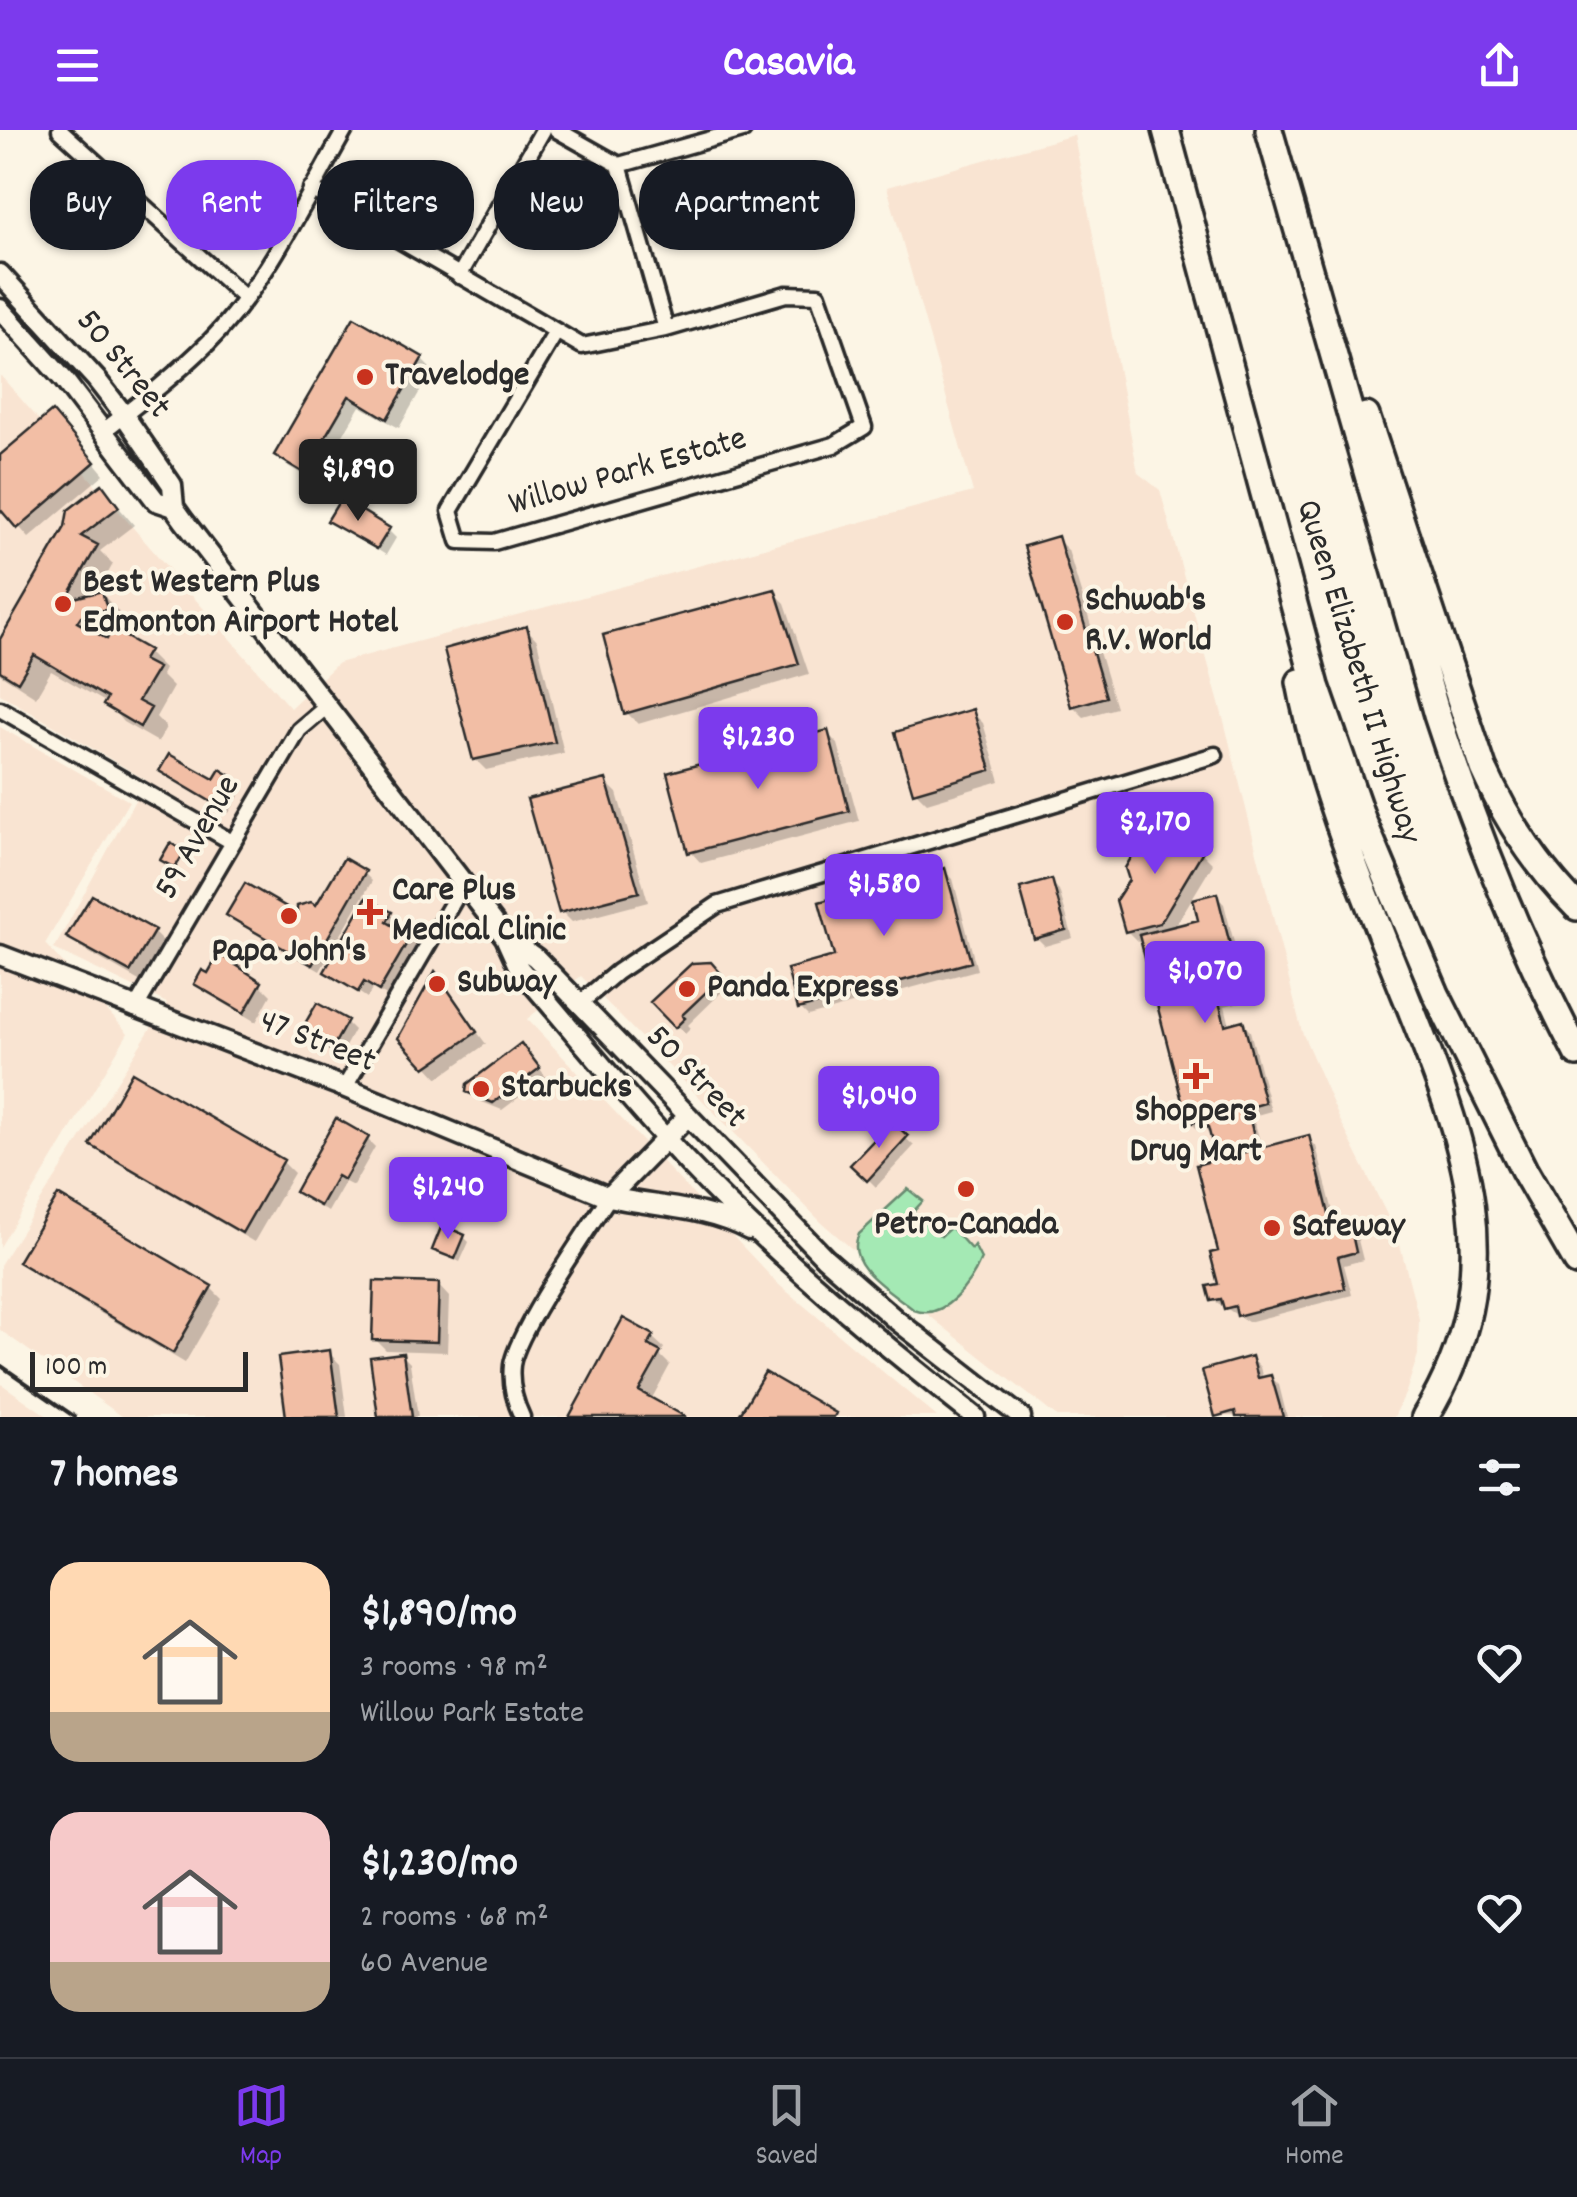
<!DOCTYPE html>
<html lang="en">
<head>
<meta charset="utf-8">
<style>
  :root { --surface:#171b24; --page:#242831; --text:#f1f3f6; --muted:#9ea1a6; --line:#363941; --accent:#7c3aed }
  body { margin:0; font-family:Dekko,sans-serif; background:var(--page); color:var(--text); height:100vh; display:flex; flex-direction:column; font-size:38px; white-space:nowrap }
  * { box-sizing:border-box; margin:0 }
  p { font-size:32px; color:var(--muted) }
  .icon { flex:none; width:55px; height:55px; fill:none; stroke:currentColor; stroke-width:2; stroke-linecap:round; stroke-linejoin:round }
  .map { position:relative; height:1287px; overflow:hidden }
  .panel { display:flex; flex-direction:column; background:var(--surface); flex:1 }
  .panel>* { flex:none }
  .hud { position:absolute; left:30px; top:30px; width:1000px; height:90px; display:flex; gap:20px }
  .scale { position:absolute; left:30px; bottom:25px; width:218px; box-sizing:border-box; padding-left:10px; border:5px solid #2b2b2b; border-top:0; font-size:28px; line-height:35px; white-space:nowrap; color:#2b2b2b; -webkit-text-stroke:8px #fcf5e5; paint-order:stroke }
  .price { position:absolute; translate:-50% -85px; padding:0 22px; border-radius:10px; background:var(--accent); color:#fff; font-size:32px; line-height:65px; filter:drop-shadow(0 2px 5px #0008) }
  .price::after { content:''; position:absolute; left:50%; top:60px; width:30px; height:22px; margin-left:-15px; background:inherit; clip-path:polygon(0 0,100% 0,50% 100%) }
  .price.active { background:#222; color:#fff }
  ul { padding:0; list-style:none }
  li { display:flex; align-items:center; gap:30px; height:250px; padding:0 50px }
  li span { display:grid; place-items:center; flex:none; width:280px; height:200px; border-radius:30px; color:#555 }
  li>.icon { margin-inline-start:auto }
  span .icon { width:120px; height:120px; fill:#fffc; stroke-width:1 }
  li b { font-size:42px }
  h2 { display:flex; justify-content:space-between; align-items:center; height:120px; padding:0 50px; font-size:42px }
  .tag { padding:0 35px; border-radius:40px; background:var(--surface); box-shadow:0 2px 8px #0004; font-size:35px; line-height:90px }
  .tag.active { background:var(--accent); color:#fff }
  header { display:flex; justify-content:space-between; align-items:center; height:130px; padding:0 50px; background:var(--accent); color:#fff; font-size:45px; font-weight:700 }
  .tabs { display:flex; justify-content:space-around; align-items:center; height:140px; border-top:2px solid var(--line); background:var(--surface); font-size:28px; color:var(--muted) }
  .tabs a { display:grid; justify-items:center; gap:5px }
  .tabs .active { color:var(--accent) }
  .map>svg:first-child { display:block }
</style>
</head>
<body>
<header><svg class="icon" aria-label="menu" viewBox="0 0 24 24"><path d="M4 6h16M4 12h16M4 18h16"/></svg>Casavia<svg class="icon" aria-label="share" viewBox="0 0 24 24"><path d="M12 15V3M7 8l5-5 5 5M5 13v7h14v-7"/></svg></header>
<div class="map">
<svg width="1577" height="1287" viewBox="0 0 1577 1287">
  <rect width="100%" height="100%" fill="#fcf5e5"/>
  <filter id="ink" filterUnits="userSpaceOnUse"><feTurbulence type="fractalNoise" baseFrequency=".01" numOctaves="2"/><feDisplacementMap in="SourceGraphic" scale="20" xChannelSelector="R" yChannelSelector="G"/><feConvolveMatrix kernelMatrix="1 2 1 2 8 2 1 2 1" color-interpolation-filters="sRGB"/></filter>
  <g filter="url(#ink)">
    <path fill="#f9e4d2" d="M1074,5L1138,343L1160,360L1225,595L1302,902L1339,988L1398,1107L1419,1189L1418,1225L1406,1262L1394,1287H1057L926,1183L821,1092L581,846L527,889L778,1154L937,1287H123L0,1200V1135L167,873L54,819L146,650L0,564V245L290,578L338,533L973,362L887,57Z
      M0,597L129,671L45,814L128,903L0,1117Z
      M0,1253L49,1287H0Z"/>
    <path fill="#a4e9b4" stroke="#688a70" stroke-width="2.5" d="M908,1059L923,1071L913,1082L941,1106L951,1097L971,1119L974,1115L981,1129C971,1153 944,1192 914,1180C893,1162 843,1136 859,1104Z"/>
    <path fill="#0003" d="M355,191L421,229L432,240L399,298L360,276L316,352L288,336L277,325Z
      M63,295L104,344L29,408L0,375V328Z
      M102,358L134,395L100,421L113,434L96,465L101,463L118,481L122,496L98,502L96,506L147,522L164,539L161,545L173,557L156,587L166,597L158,612L123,592L107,573L51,541L36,567L0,544V514Z
      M330,390L388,400L396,408L386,425Z
      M1057,409L1068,420L1116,578L1084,587L1073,576Z
      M774,462L785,473L809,544L638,594L627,583Z
      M526,498L537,510L564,623L486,640L475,629Z
      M972,582L983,593L1000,651L927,673L916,662Z
      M827,603L838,614L859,691L701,733L690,721Z
      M162,641L215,653L235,651L243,659L229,683L170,649Z
      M606,652L617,663L648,772L572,792L561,781Z
      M1202,723L1213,734L1174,798L1201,791L1216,766L1224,774L1249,870L1225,876L1230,896L1242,893L1250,901L1271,981L1253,986L1262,1019L1308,1008L1316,1016L1338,1101L1349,1098L1357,1106L1363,1130L1344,1135L1352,1165L1248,1192L1213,1170L1221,1155L1219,1030L1211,998L1199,1001L1191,993L1143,811L1138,812L1127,801Z
      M944,741L953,749L977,840L808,886L800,878Z
      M364,743L372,751L320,841L237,793L229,785L300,788Z
      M1051,752L1059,760L1073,808L1045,816L1036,807Z
      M367,771L391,784L399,792L395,800L417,816L388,867L373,858L367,868L327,841Z
      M153,802L164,813L141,852L81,818L69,807Z
      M710,835L729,855L688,895L691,898L685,904L654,872Z
      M435,845L486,914L438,948L427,936Z
      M197,853L260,854L271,865L256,892L208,864Z
      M346,892L354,900L340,926L303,901Z
      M529,924L546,947L502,980L477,970L469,962Z
      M892,995L914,1016L876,1057L854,1035Z
      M367,1009L375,1017L353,1056L345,1052L328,1082L298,1062Z
      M93,1014L283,1032L294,1043L254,1112L104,1025Z
      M58,1069L211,1158L222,1169L185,1233L33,1143L21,1132Z
      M464,1107L469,1112L460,1132L435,1119Z
      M438,1155L449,1167L447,1222L386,1220L375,1209Z
      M652,1207L664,1218L660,1225L670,1235L651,1270L681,1287H572Z
      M329,1223L340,1234L347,1287H289Z
      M402,1225L410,1233L418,1287H380Z
      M1252,1229L1260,1237L1263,1250L1271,1247L1279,1255L1287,1287L1217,1285Z"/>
    <path fill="#f2bea5" stroke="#2b2b2b" stroke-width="2.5" d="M354,187L423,227L387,289L349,266L304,343L274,325Z
      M52,281L95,332L17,399L0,379V325Z
      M102,354L119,377L81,406L98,415L66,470L102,461L107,479L81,486L77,492L107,509L112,499L149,520L143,530L158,538L138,571L151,578L140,597L103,575L107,568L34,525L18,552L0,541V509L65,397L68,380Z
      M341,368L390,398L377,419L327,391Z
      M1058,406L1106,567L1071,577L1024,416Z
      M775,459L799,534L624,584L603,505Z
      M527,496L555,612L473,630L444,519Z
      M973,579L991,640L913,663L895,602Z
      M828,600L849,681L688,723L667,643Z
      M169,624L214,649L220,639L236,649L220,677L159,641Z
      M606,649L639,762L559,783L527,669Z
      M1153,691L1203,721L1160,793L1125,802L1116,770L1129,750L1125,738Z
      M170,713L185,721L175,738L160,730Z
      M344,728L366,741L312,835L226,785L245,753L297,783V776L311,772L316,775Z
      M945,738L971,832L798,879L787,839L834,826L819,772Z
      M1052,749L1066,800L1034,809L1020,758Z
      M1217,763L1242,862L1218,868L1225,895L1243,890L1265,973L1247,978L1257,1018L1216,1028L1206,989L1188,994L1139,805L1198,790L1193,769Z
      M92,765L155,800L130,842L66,807Z
      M366,768L392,782L387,792L411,806L379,861L364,852L358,862L324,842Z
      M219,824L262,852L244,883L194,854L202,840L208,843Z
      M711,832L723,846L682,885L685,888L675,898L650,872L692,833Z
      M435,841L477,902L425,938L398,908Z
      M317,873L348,890L331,920L300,902Z
      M521,913L540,938L493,973L466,962L467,954Z
      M132,942L284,1030L242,1103L90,1015Z
      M336,988L369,1007L344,1050L337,1046L320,1076L295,1062Z
      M892,991L908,1006L867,1051L850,1035Z
      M1309,1005L1333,1100L1350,1095L1356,1122L1338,1127L1345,1158L1237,1186L1235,1176L1224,1179L1221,1169L1211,1171L1207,1156L1218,1154L1210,1123L1218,1121L1196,1035Z
      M58,1065L212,1156L173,1223L18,1132Z
      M442,1095L465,1105L455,1129L432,1120Z
      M374,1151L439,1153L437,1212L372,1210Z
      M623,1188L654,1205L648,1215L661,1222L639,1261L686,1287H569Z
      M330,1220L339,1287H286L278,1227Z
      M403,1223L412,1287H378L370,1227Z
      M1252,1226L1258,1248L1271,1245L1283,1287H1236L1235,1281L1215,1287L1202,1240Z
      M765,1242L836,1283L834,1287H738Z"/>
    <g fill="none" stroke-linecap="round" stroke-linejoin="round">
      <g stroke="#2b2b2b" stroke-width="21">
        <path id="minor" d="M60,0L245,168
          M557,0L619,35L666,199
          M619,35L743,0
          M311,59L582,216L666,199L786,164L818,165L864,297L834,315L494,412L459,411L450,381L556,202
          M459,146L543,0
          M102,302C138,274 175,246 208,213C265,156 305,70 345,0
          M0,579L232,712
          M579,874L617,842L717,775L1215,625
          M135,879L299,600L326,577
          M345,957L464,753
          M522,1287C514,1270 510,1253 512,1235C517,1201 587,1101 609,1067"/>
      </g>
      <g stroke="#2b2b2b" stroke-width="25">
        <path id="tertiary" d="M0,825L336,954L609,1067L688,986"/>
      </g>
      <g stroke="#2b2b2b" stroke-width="25">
        <path id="secondary" d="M0,144L96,249L124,285L172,355L174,377L184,391L505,807L519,838C575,903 630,971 689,1034C776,1126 876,1209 975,1287
          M0,179L64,250L156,371L174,377
          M506,807L536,828L825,1128L895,1189L1021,1287
          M609,1067C656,1077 706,1077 749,1100"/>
      </g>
      <g stroke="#2b2b2b" stroke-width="32">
        <path id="motorway" d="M1166,0L1316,556L1363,691L1436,864L1524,1040L1577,1132
          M1269,0L1437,585C1475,701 1520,814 1577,923
          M1366,286L1483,638C1506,689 1537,737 1577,777
          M1300,552C1319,654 1360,752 1398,847C1459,999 1520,1132 1425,1287"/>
      </g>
      <use href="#minor" stroke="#fcf5e5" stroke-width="14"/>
      <use href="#tertiary" stroke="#fcf5e5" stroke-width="18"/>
      <use href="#secondary" stroke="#fcf5e5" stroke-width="18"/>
      <use href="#motorway" stroke="#fcf5e5" stroke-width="25"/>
      <path stroke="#2b2b2b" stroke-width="4" d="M0,1235L75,1287"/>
    </g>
  </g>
  <g fill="#c8321e" stroke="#fcf5e5" stroke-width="4">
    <circle cx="365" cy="247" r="10"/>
    <circle cx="63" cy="474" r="10"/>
    <circle cx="1065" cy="492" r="10"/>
    <path d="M365 767h10v10h10v10h-10v10h-10v-10h-10v-10h10z"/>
    <circle cx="289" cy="786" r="10"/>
    <circle cx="437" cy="854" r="10"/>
    <circle cx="687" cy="859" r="10"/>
    <path d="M1191 931h10v10h10v10h-10v10h-10v-10h-10v-10h10z"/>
    <circle cx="481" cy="959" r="10"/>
    <circle cx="966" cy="1059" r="10"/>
    <circle cx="1272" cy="1098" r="10"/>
  </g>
  <g text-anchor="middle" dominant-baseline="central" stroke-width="8" stroke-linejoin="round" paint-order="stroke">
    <g font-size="35" fill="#2b2b2b" stroke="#fcf5e5">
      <text transform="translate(122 235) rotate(51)">50 Street</text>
      <text transform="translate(628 343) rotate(-16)">Willow Park Estate</text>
      <text transform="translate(1357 542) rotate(73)">Queen Elizabeth II Highway</text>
      <text transform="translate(199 708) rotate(-60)">59 Avenue</text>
      <text transform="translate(317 913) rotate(21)">47 Street</text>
      <text transform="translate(695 948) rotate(46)">50 Street</text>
    </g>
    <g font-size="35" font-weight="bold" fill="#2b2b2b" stroke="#fcf5e5" text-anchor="start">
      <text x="385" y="247">Travelodge</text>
      <text x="83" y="454">Best Western Plus<tspan x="83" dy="40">Edmonton Airport Hotel</tspan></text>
      <text x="1085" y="472">Schwab's<tspan x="1085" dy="40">R.V. World</tspan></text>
      <text x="392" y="762">Care Plus<tspan x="392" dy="40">Medical Clinic</tspan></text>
      <text x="289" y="823" text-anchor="middle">Papa John's</text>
      <text x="457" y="854">Subway</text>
      <text x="707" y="859">Panda Express</text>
      <text x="501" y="959">Starbucks</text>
      <text x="1196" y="983" text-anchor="middle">Shoppers<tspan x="1196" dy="40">Drug Mart</tspan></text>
      <text x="966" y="1096" text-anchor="middle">Petro-Canada</text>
      <text x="1292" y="1098">Safeway</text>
    </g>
  </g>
</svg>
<div class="scale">100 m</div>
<b class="price active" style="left:358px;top:394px">$1,890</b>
<b class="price" style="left:758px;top:662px">$1,230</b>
<b class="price" style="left:1155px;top:747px">$2,170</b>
<b class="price" style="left:884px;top:809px">$1,580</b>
<b class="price" style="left:1205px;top:896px">$1,070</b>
<b class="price" style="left:879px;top:1021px">$1,040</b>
<b class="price" style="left:448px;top:1112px">$1,240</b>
<div class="hud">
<a class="tag">Buy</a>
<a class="tag active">Rent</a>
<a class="tag">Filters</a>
<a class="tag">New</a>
<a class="tag">Apartment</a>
</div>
</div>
<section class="panel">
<h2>7 homes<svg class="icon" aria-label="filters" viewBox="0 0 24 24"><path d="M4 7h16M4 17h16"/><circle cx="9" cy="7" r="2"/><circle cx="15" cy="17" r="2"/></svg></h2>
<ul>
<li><span style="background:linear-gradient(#ffd9b3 75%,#b9a48a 0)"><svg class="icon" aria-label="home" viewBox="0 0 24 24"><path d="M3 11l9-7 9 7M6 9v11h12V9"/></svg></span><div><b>$1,890/mo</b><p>3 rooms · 98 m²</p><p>Willow Park Estate</p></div><svg class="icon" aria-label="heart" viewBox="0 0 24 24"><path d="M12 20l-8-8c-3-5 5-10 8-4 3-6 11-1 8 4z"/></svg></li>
<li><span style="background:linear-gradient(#f6c9c9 75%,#b9a48a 0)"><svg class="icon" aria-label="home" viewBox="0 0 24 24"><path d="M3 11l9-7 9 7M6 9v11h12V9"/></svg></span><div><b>$1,230/mo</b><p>2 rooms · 68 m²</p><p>60 Avenue</p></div><svg class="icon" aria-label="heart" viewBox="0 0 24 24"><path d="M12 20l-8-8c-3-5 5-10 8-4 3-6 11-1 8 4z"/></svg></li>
</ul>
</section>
<nav class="tabs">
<a class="active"><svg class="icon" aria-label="map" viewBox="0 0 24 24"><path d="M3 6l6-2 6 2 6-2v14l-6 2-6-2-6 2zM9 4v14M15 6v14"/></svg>Map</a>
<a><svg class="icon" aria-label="saved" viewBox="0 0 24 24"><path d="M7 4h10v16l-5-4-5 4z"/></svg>Saved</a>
<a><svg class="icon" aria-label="home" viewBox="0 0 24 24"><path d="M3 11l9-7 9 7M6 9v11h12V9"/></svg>Home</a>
</nav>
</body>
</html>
